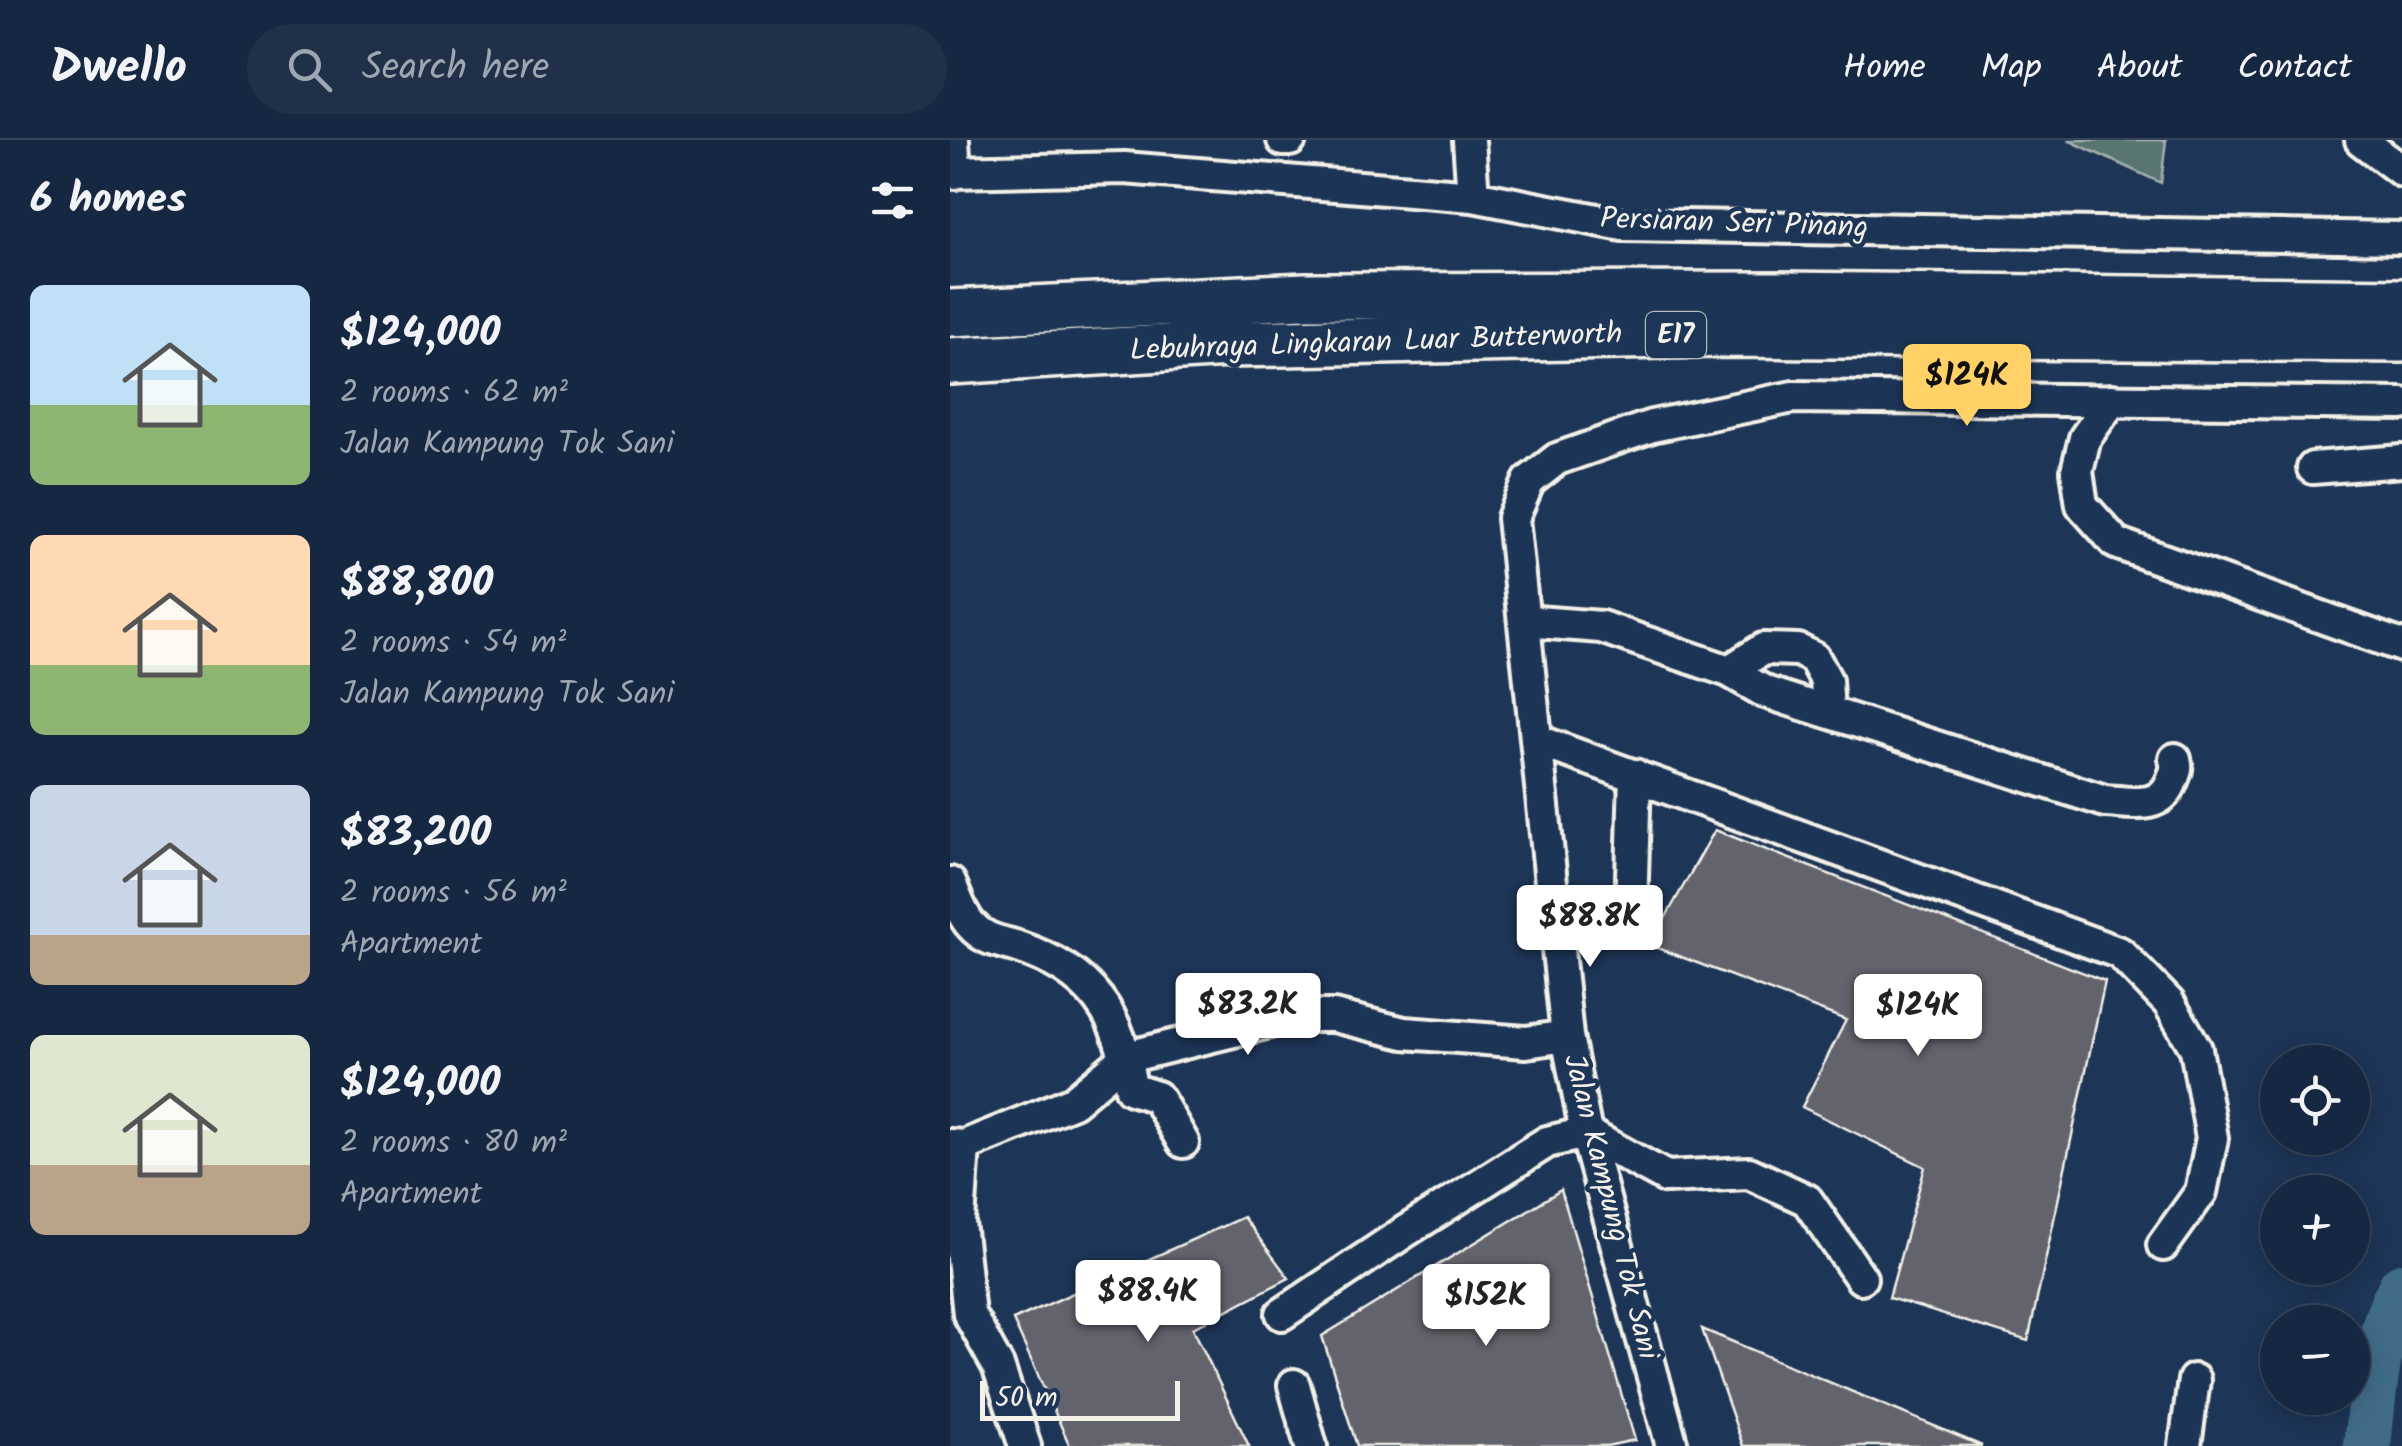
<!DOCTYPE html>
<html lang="en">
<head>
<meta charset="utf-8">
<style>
  :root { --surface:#162841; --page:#1f3048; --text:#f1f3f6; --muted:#9ea6b1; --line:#35445a; --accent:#ffd166 }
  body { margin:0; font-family:Kalam,sans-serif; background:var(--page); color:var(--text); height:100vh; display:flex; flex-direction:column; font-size:38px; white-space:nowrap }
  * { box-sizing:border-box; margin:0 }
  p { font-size:32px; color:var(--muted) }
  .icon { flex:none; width:55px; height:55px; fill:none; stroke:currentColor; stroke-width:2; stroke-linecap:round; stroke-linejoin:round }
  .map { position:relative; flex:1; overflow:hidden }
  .panel { display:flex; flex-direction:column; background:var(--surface); width:950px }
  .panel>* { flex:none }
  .buttons { position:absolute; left:1310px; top:905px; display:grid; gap:20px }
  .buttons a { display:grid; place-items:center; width:110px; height:110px; border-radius:50%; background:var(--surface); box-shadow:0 5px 25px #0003,0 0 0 2px var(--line); font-size:50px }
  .scale { position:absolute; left:30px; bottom:25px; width:200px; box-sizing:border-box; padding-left:10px; border:5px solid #f4f1e8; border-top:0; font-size:28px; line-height:35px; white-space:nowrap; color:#f4f1e8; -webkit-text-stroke:8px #1d3557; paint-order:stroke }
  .price { position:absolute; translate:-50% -85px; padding:0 22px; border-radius:10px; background:#fff; color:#222; font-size:32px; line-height:65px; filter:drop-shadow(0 2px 5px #0008) }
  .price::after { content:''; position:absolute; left:50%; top:60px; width:30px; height:22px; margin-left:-15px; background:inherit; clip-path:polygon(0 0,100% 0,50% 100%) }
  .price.on { background:var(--accent); color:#111 }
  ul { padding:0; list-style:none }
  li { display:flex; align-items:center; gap:30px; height:250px; padding:0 30px }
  li span { display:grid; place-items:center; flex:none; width:280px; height:200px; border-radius:15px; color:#555 }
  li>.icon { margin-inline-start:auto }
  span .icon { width:120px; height:120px; fill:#fffc; stroke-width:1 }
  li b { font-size:42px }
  h2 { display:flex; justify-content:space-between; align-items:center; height:120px; padding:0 30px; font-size:42px }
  header { display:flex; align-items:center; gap:60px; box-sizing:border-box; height:140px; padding:0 50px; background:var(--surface); border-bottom:2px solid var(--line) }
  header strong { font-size:48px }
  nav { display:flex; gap:55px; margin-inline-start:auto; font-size:35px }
  .search { width:700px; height:90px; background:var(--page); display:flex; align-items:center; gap:25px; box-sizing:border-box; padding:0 35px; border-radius:55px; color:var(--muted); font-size:38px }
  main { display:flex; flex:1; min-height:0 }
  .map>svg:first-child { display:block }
</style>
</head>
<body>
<header>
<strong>Dwello</strong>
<div class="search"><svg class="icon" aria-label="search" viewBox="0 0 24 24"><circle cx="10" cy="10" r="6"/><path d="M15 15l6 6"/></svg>Search here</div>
<nav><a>Home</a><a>Map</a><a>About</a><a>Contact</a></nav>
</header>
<main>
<section class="panel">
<h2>6 homes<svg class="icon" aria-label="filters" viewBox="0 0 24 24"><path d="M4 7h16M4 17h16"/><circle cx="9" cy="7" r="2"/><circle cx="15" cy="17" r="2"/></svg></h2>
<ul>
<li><span style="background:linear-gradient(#bfe0f5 60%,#8fb573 0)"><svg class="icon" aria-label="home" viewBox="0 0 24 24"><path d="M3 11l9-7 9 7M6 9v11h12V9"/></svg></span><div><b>$124,000</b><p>2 rooms · 62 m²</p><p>Jalan Kampung Tok Sani</p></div></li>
<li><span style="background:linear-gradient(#ffd9b3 65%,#8fb573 0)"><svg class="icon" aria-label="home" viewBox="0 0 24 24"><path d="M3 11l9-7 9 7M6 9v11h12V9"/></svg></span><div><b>$88,800</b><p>2 rooms · 54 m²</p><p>Jalan Kampung Tok Sani</p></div></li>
<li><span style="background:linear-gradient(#c9d6e8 75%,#b9a48a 0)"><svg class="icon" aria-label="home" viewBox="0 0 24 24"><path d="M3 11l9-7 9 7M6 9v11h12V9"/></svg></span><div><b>$83,200</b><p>2 rooms · 56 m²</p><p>Apartment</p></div></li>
<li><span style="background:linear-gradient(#dfe7d0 65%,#b9a48a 0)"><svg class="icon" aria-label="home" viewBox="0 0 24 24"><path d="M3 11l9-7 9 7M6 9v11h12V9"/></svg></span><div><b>$124,000</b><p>2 rooms · 80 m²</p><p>Apartment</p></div></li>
</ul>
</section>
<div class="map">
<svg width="1452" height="1306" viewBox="0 0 1452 1306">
  <rect width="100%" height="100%" fill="#1d3557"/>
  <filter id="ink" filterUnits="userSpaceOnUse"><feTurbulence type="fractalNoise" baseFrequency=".01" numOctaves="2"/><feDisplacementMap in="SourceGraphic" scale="20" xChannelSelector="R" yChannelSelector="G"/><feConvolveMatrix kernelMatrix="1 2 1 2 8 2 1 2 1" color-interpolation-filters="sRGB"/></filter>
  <g filter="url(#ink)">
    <path fill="#597471" stroke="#a6b2ac" stroke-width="2.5" d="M1118,0H1216L1211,43Z"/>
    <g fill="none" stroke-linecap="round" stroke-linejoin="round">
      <path stroke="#416c88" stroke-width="48" d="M1417,1306C1423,1251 1425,1196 1452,1147"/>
    </g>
    <path fill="#62646c" stroke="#f4f1e8" stroke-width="2.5" d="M765,690L1155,841L1078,1201L939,1158L975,1027L852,967L896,880L700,805Z
      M611,1050L685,1300L657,1306H407L372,1196Z
      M293,1077L339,1138L243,1188L299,1306H120L63,1180Z
      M752,1189L1032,1306H793Z"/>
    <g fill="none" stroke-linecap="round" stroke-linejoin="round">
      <g stroke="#f4f1e8" stroke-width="38">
        <path id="minor" d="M3,0L5,33
          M333,0H340
          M519,0L523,56
          M1411,0L1452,31
          M0,32L174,28L523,56L673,85L1452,98
          M1162,260L1135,298L1127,331L1132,365L1166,403L1452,506
          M1363,328L1452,321
          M574,481L651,487L779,531L815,552L1155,661C1180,662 1209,671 1221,643C1225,633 1228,629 1225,619
          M779,531L813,509L848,510L864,518L876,540L878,572
          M586,600L1170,813L1219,863L1246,909L1262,998L1251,1052L1213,1105
          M0,743C6,756 11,774 21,785C35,801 49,801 68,807C142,831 171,875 181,949L207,957L233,1002
          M681,772L685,635
          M0,1005L14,1006L123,962L177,917L344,876H384L454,893L576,902L617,896
          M14,1006L9,1082L19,1174L48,1226L75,1306
          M332,1174L456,1091L597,1002L636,993L716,1037L799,1033L857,1060L911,1138
          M344,1245L361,1306
          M722,1306L636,993L617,896L563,378L579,341L607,319L702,286L843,257L1452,264
          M1235,1306L1244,1240"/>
      </g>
      <g stroke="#f4f1e8" stroke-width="52">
        <path id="highway" d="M0,173L355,156L831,155L1452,162
          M0,221L279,204L765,194L1452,199"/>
      </g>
      <use href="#minor" stroke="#1d3557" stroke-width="30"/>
      <use href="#highway" stroke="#1d3557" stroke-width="45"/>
    </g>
  </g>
  <g text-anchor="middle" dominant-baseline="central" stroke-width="9" stroke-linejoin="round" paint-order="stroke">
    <rect fill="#1d3557" stroke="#b4b9bc" stroke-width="2.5" x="696" y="172" width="60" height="46" rx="8"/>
    <g font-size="28" font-weight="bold" fill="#f4f1e8">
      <text x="726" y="195">E17</text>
    </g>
    <g font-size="30" fill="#f4f1e8" stroke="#1d3557">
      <text transform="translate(784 84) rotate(2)">Persiaran Seri Pinang</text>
      <text transform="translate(426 203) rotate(-2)">Lebuhraya Lingkaran Luar Butterworth</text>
      <text transform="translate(660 1067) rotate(76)">Jalan Kampung Tok Sani</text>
    </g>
  </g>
</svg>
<div class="buttons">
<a><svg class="icon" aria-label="locate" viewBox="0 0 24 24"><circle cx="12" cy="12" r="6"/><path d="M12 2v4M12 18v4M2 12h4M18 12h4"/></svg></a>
<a>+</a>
<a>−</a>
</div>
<div class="scale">50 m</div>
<b class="price on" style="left:1017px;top:289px">$124K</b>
<b class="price" style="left:640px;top:830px">$88.8K</b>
<b class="price" style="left:298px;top:918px">$83.2K</b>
<b class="price" style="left:968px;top:919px">$124K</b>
<b class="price" style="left:198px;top:1205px">$88.4K</b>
<b class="price" style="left:536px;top:1209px">$152K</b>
</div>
</main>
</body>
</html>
